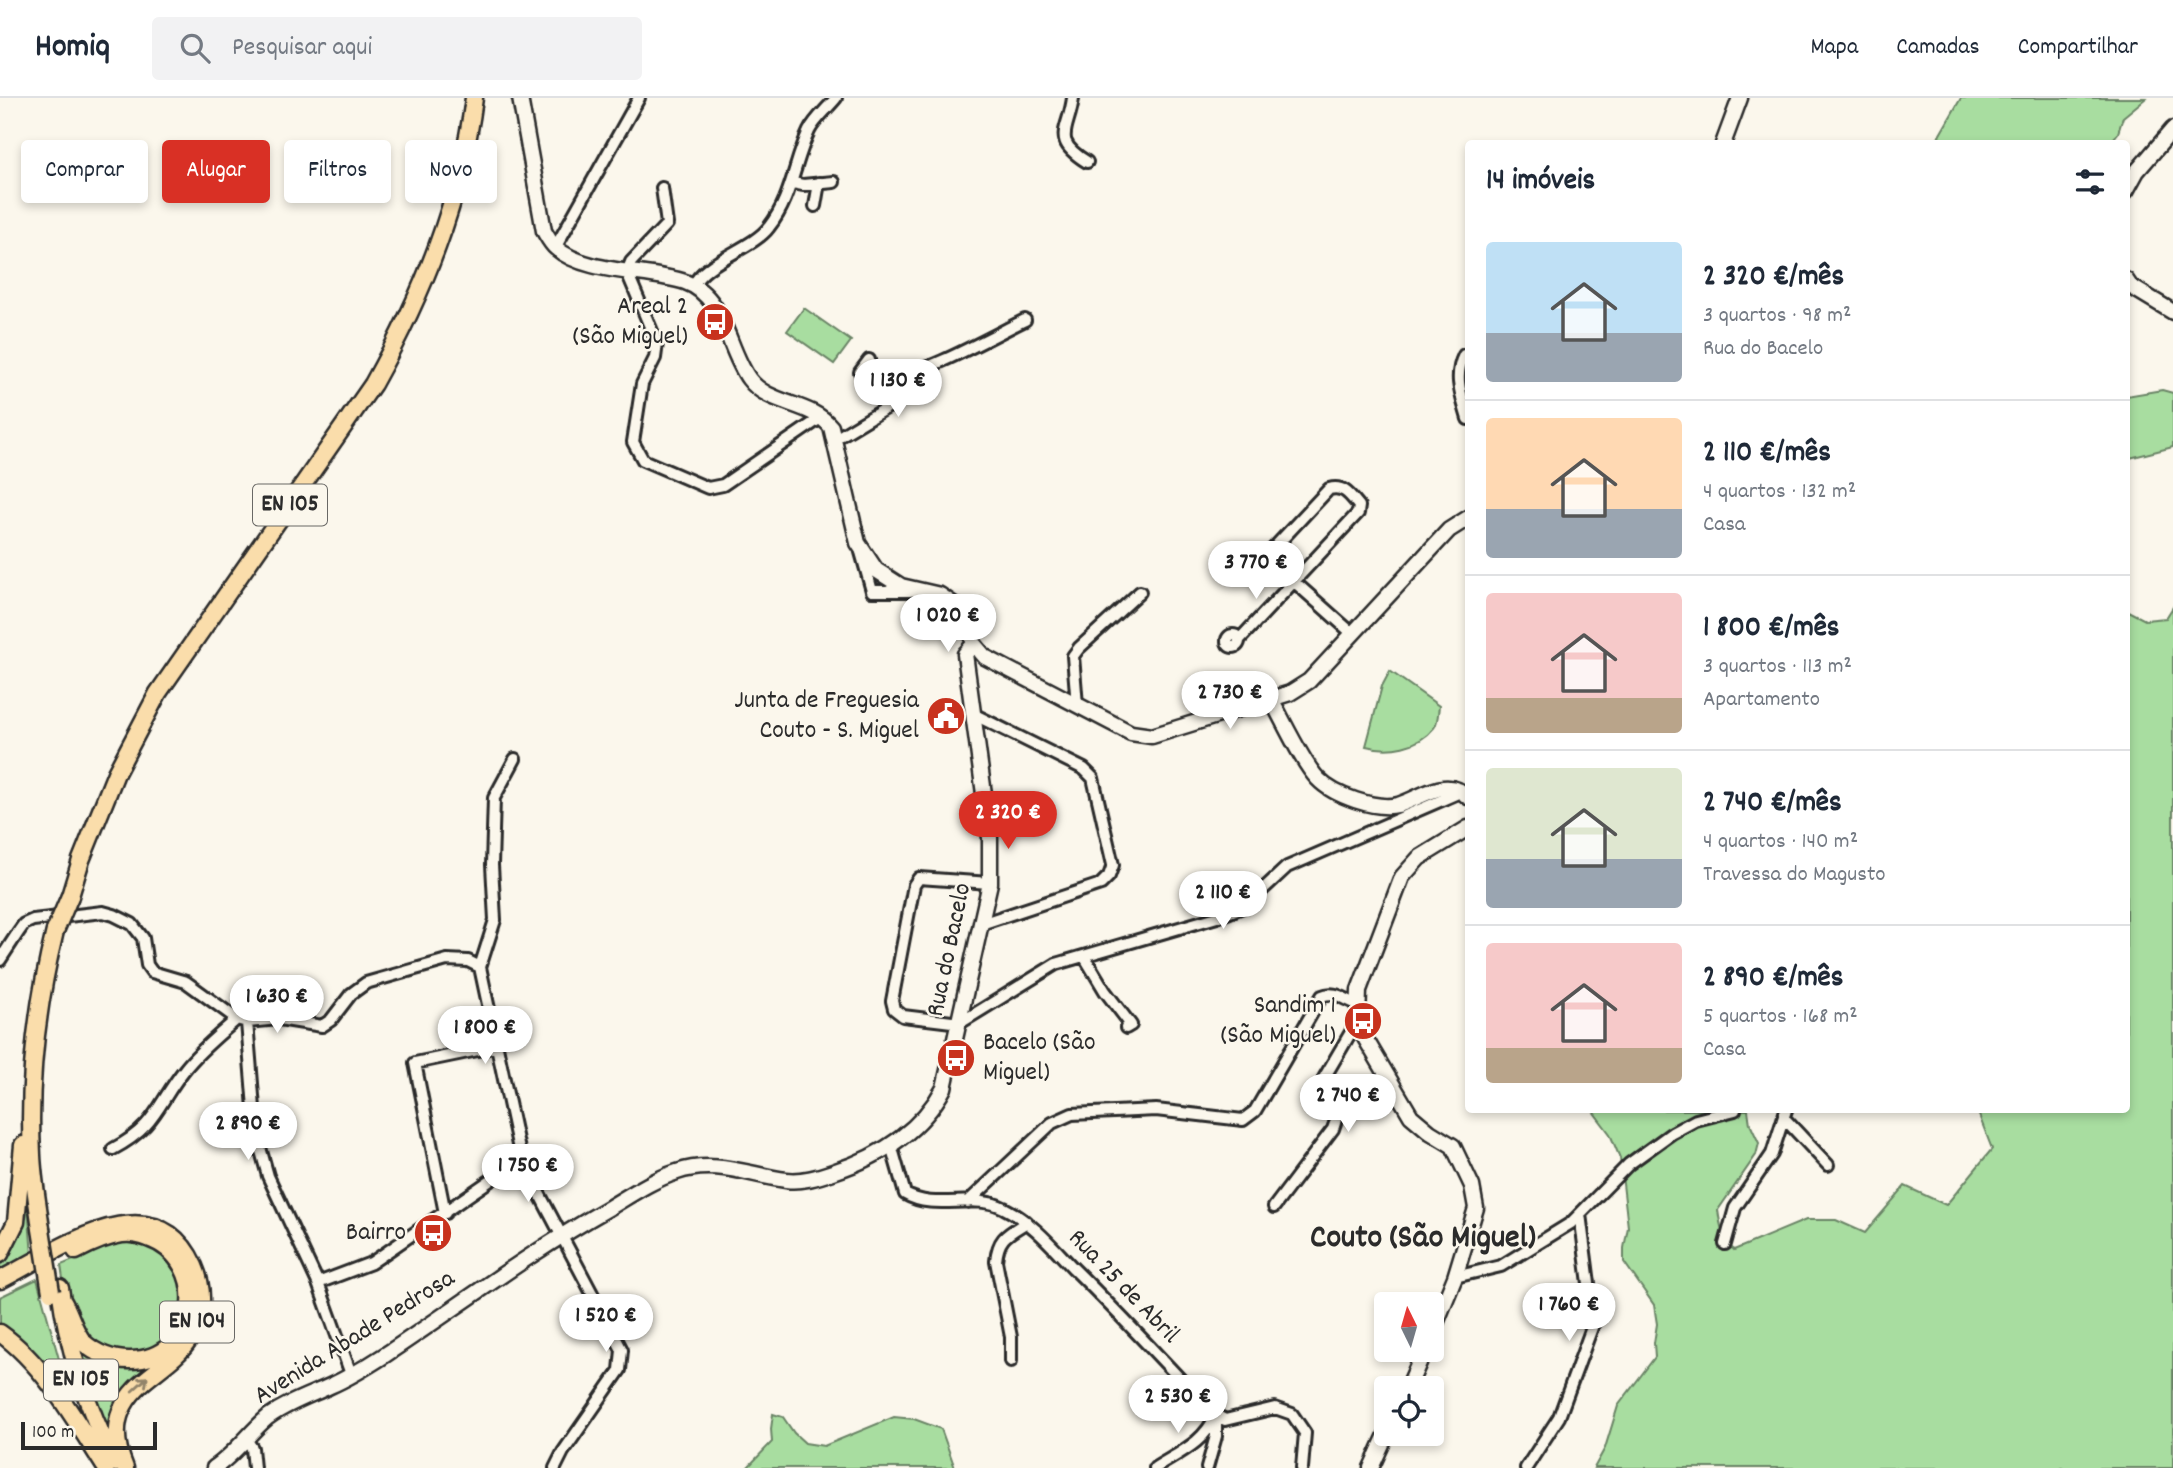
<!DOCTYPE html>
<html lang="pt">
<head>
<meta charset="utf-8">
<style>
  :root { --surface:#fff; --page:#f2f2f3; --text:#1f2937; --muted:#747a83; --line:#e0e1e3; --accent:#d93025 }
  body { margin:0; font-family:Dekko,sans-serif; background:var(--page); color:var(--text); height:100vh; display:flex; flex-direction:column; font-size:26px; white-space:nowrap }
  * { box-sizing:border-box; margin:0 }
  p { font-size:23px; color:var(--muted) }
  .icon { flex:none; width:38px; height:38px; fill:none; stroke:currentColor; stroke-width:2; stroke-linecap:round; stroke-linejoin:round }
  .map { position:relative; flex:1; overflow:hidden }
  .side { position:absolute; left:1465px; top:42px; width:665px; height:973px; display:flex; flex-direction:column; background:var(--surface); border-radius:7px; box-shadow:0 4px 10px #0003 }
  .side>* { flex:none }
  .top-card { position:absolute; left:21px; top:42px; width:665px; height:63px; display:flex; gap:14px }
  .needle { width:46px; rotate:355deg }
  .fabs { position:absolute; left:1374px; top:1194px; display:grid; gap:14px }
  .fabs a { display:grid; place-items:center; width:70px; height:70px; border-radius:7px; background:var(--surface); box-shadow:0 4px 10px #0003; font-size:35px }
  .scale { position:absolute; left:21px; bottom:18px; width:136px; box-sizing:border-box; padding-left:7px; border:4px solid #2b2b2b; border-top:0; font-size:19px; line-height:24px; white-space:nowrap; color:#2b2b2b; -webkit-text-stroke:5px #fbf7ec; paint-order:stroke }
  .price { position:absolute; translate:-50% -60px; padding:0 16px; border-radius:24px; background:#fff; color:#222; font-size:23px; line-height:46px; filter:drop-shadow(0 2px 4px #0008) }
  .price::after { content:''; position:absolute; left:50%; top:42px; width:21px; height:16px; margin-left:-10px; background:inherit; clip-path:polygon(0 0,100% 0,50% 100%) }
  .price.current { background:var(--accent); color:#fff }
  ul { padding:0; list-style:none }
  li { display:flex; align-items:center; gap:21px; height:175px; padding:0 21px }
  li+li { border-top:2px solid var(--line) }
  li span { display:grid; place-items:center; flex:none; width:196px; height:140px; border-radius:7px; color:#555 }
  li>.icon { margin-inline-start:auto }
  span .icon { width:84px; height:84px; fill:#fffc; stroke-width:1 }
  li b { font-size:30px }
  h2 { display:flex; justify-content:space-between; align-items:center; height:84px; padding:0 21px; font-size:30px }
  .pill { padding:0 24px; border-radius:7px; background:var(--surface); box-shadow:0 4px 10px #0003; font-size:24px; line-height:63px }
  .pill.current { background:var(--accent); color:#fff }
  header { display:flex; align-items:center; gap:42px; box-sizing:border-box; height:98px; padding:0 35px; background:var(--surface); border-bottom:2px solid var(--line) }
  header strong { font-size:33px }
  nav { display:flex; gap:38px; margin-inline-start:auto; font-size:24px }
  .search { width:490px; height:63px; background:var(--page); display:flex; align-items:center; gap:18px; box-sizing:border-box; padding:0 24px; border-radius:7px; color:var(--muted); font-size:26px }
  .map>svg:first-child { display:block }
</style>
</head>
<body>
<header>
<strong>Homiq</strong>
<div class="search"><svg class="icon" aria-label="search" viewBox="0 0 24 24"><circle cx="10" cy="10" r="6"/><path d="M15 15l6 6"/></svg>Pesquisar aqui</div>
<nav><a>Mapa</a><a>Camadas</a><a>Compartilhar</a></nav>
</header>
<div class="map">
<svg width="2173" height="1370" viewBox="0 0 2173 1370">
  <rect width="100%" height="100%" fill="#fbf7ec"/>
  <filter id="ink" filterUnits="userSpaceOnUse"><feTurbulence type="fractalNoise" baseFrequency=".0143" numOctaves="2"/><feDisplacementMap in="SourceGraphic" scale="14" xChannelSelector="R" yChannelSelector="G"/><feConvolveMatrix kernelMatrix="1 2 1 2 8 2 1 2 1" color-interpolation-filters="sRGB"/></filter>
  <g filter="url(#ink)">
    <path fill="#a8dda0" stroke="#6a8466" stroke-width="2" d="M1961,0H2146L2123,19L2118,35L2110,45H1935Z
      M804,210L851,243L834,266L787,233Z
      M2162,292L2173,295V349L2126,361V298Z
      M2173,509V1370H1594L1605,1350L1618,1308L1655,1259L1654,1245L1657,1226L1654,1207L1624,1164V1150L1628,1129L1620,1060L1610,1036L1592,1012H1748L1750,1026L1759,1045L1756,1057L1718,1112C1720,1127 1723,1142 1734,1152L1806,1122H1836L1865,1135L1905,1088L1946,1107L1992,1051L1977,1012H2126V512L2145,522L2166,520Z
      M1390,573L1439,608C1438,615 1438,625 1434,630C1418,650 1389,654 1366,648L1382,588Z
      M25,1071L32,1158L0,1173V1159Z
      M120,1143C212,1148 196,1265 118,1253C113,1252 106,1252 102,1250C90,1245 71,1216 68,1204C64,1192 63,1179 61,1167Z
      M37,1181L65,1283L80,1325L0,1230V1199Z
      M75,1242L91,1260L161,1259C128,1285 118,1297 107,1338Z
      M773,1316L783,1319L794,1335L805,1345L824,1348L894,1319L914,1321L941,1331L955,1370H747L772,1344L771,1331Z"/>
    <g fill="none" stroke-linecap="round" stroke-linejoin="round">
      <g stroke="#2b2b2b" stroke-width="16">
        <path id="street" d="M1073,0C1069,33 1050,41 1087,64
          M793,85L803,87L834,84
          M662,90L667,126L631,164L627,174L657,245L655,260L642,286L633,344L643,362L708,390L723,387L822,319
          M815,108L819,85
          M555,150L639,0
          M693,188C704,163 753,151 769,129C792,100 794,64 809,33C814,22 828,10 836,0
          M1464,257C1453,279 1462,299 1468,321
          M869,262L860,274C871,277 880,280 892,279C924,277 994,237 1025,222
          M835,341L913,294L927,269
          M861,454L872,493H910
          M1227 543a6 6 0 1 1 12 0a6 6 0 1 1-12 0Z
          M1239,542L1358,415L1359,408C1350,397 1344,387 1329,391L1271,453V463L1353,536
          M1077,607L1073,558L1079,550L1140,494
          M975,617L1084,671L1093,680L1113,767L1109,778L1101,786L981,826
          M990,785L919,780L914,787L892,903L894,911L903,918L960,925L1056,866L1217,819L1245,808L1287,769L1463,693
          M1084,858L1105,893L1131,927L1126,930
          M0,862L19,833L24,826L33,822L103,814L114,817L132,826L143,840L147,867L152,874L186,884L237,921L247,924L279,921L322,928L331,922L351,896L366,885L447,862L468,863L480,869
          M480,869L521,1061L622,1252L620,1272L563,1354L555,1370
          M480,869L495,822L492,767L494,700L515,661
          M247,924L256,1035L268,1078L318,1185L351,1276
          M1784,1020L1828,1067
          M891,1047L905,1096C936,1114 974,1094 1004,1110C1032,1124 1052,1148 1073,1170C1120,1216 1165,1265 1211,1314L1225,1322L1275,1310L1292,1316L1305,1335L1302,1370
          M113,1051C157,1028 157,1006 185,971C200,952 219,937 237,921
          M968,1104L1052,1025L1072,1016L1156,1012L1243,1022L1255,1013L1322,898C1335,892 1345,902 1357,906
          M1274,1109L1333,1031C1344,1002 1329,1005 1324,980L1351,934L1360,930
          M445,1115L415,965L497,948
          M1725,1146L1735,1110L1772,1056L1786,1012
          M1455,1179L1501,1168L1571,1125L1629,1066L1672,1035L1696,1022L1735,1012
          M318,1185L371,1165L521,1061
          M1011,1263V1239L996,1163C998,1139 1008,1136 1027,1124
          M246,1341L252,1350L254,1370
          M1155,1370C1180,1354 1204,1345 1216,1317
          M1207,1370L1216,1338V1323
          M1526,1370L1559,1319L1594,1224L1580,1116"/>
      </g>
      <g stroke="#2b2b2b" stroke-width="19">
        <path id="secondary" d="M520,0L544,133C547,138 551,146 556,150C585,176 650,172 685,184C725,198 727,251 749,281C769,308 810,303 831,329L858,445L876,472L901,488L940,497L956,508L968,527L974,546L985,559L1131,635L1152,638L1290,595L1309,583L1449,432L1468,420
          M1723,46L1740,0
          M2126,93L2137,73L2173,31
          M2126,182L2130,188L2173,214
          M1271,601C1283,622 1303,666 1318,681C1334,698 1376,712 1398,707C1422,700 1446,677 1468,699
          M1432,1235L1455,1179L1476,1110L1472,1088L1453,1048L1430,1034L1411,1018L1365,940L1358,923L1359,892L1402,779L1419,760L1468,730
          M1408,1290L1425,1251
          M214,1370C235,1356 249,1335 268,1319C287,1305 308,1298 330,1288C348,1280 368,1268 385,1257C459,1208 529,1155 607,1111C629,1098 652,1082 677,1074C715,1061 749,1077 786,1082C802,1084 818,1079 833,1074C879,1059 921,1033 944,990L990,785V740L965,556L974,546
          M1371,1370L1387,1335"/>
      </g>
      <g stroke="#2b2b2b" stroke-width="21">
        <path id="primary" d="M70,798L81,762L116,675L158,595L373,286C423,196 461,103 474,0
          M41,1131C38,1107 33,1082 32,1057C28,981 37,906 55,833
          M0,1156L16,1124L23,1047
          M0,1182C56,1154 154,1080 194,1168C204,1190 204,1219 190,1240C172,1270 134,1280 121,1313C113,1332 117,1351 125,1370
          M60,1190C68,1251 87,1310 115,1365
          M62,1202C71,1216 73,1233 84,1245C96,1256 113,1262 129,1262C199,1263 214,1163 148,1140C141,1137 130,1135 122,1136C108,1138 89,1146 76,1153
          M0,1235C44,1266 77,1325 106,1370"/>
      </g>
      <use href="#street" stroke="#fbf7ec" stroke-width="10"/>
      <use href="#secondary" stroke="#fbf7ec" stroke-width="14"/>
      <use href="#primary" stroke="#faddab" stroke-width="16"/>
      <g stroke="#2b2b2b" stroke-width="21" stroke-linecap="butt">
        <path id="primary-bridge" d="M55,833L70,798
          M41,1131L51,1194"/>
      </g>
      <use href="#primary-bridge" stroke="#faddab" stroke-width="16"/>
    </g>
    <defs><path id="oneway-shaft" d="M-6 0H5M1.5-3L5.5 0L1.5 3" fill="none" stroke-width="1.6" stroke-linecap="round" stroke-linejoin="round" transform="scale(1.75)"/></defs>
    <use stroke="#92846b" href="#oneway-shaft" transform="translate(140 1286) rotate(-42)"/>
  </g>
  <defs>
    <g id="bus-disc" transform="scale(2.0125)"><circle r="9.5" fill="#c8321e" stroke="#fbf7ec"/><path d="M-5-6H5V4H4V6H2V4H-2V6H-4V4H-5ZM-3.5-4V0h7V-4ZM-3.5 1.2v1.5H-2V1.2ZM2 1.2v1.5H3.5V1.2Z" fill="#fff"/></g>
    <g id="civic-disc" transform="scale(2.0125)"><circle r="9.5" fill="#c8321e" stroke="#fbf7ec"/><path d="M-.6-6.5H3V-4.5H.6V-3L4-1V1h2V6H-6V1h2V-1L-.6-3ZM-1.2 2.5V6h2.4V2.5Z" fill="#fff"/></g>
  </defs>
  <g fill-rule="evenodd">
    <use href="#bus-disc" x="715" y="224"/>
    <use href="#civic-disc" x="946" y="618"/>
    <use href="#bus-disc" x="1363" y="923"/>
    <use href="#bus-disc" x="956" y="960"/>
    <use href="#bus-disc" x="433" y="1135"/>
  </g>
  <g text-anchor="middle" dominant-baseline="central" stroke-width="5" stroke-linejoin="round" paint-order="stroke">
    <g fill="#fbf7ec" stroke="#696865" stroke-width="2">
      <rect x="253" y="386.5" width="74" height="41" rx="5"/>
      <rect x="160" y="1203.5" width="74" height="41" rx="5"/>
      <rect x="44" y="1261.5" width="74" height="41" rx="5"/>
    </g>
    <g font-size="24" font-weight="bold" fill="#2b2b2b">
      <text x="290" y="407">EN 105</text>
      <text x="197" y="1224">EN 104</text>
      <text x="81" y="1282">EN 105</text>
    </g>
    <g font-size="26" fill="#2b2b2b" stroke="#fbf7ec" text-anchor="end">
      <text x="688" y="209">Areal 2<tspan x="688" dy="30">(São Miguel)</tspan></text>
      <text x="919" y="603">Junta de Freguesia<tspan x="919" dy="30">Couto - S. Miguel</tspan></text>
      <text x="1336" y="908">Sandim 1<tspan x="1336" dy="30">(São Miguel)</tspan></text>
      <text x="983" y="945" text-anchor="start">Bacelo (São<tspan x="983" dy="30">Miguel)</tspan></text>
      <text x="406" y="1135">Bairro</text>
    </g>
    <g font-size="26" fill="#2b2b2b" stroke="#fbf7ec">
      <text transform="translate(950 852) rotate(-78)">Rua do Bacelo</text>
      <text transform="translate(1123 1189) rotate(46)">Rua 25 de Abril</text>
      <text transform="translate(355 1240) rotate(-32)">Avenida Abade Pedrosa</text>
    </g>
    <g font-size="33" font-weight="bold" fill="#2b2b2b" stroke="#fbf7ec">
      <text x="1423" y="1141">Couto (São Miguel)</text>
    </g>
  </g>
</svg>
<div class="fabs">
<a><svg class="needle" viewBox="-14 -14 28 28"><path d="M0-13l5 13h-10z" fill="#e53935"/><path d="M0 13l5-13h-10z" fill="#747a83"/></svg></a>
<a><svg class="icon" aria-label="locate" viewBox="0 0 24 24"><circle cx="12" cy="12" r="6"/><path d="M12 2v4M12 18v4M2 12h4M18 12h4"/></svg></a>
</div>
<div class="scale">100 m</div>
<b class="price" style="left:898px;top:321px">1 130 €</b>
<b class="price" style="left:1256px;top:503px">3 770 €</b>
<b class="price" style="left:948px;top:556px">1 020 €</b>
<b class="price" style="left:1230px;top:633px">2 730 €</b>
<b class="price current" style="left:1008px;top:753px">2 320 €</b>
<b class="price" style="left:1223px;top:833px">2 110 €</b>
<b class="price" style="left:277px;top:937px">1 630 €</b>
<b class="price" style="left:485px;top:968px">1 800 €</b>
<b class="price" style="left:1348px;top:1036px">2 740 €</b>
<b class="price" style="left:248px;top:1064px">2 890 €</b>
<b class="price" style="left:528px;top:1106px">1 750 €</b>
<b class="price" style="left:1569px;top:1245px">1 760 €</b>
<b class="price" style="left:606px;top:1256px">1 520 €</b>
<b class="price" style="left:1178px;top:1337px">2 530 €</b>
<div class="top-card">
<a class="pill">Comprar</a>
<a class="pill current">Alugar</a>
<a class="pill">Filtros</a>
<a class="pill">Novo</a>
</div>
<section class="side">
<h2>14 imóveis<svg class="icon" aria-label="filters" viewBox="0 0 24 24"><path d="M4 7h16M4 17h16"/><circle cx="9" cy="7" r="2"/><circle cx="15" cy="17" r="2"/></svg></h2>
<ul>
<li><span style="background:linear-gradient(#bfe0f5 65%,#9aa5b1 0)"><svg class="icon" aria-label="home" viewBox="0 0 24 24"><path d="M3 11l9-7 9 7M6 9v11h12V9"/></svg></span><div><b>2 320 €/mês</b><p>3 quartos · 98 m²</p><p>Rua do Bacelo</p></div></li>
<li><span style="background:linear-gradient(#ffd9b3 65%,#9aa5b1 0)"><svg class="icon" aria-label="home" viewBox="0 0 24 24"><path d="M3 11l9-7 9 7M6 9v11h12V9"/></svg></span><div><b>2 110 €/mês</b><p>4 quartos · 132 m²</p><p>Casa</p></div></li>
<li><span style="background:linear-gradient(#f6c9c9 75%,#b9a48a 0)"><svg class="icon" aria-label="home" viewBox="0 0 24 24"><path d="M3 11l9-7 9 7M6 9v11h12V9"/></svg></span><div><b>1 800 €/mês</b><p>3 quartos · 113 m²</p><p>Apartamento</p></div></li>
<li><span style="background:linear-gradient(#dfe7d0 65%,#9aa5b1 0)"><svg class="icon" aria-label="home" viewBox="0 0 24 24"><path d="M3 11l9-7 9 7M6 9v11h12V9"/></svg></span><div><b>2 740 €/mês</b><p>4 quartos · 140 m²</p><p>Travessa do Magusto</p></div></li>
<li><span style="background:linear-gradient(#f6c9c9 75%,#b9a48a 0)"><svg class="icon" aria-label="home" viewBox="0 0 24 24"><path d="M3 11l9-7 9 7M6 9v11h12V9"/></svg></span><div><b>2 890 €/mês</b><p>5 quartos · 168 m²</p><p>Casa</p></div></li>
</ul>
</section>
</div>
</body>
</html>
